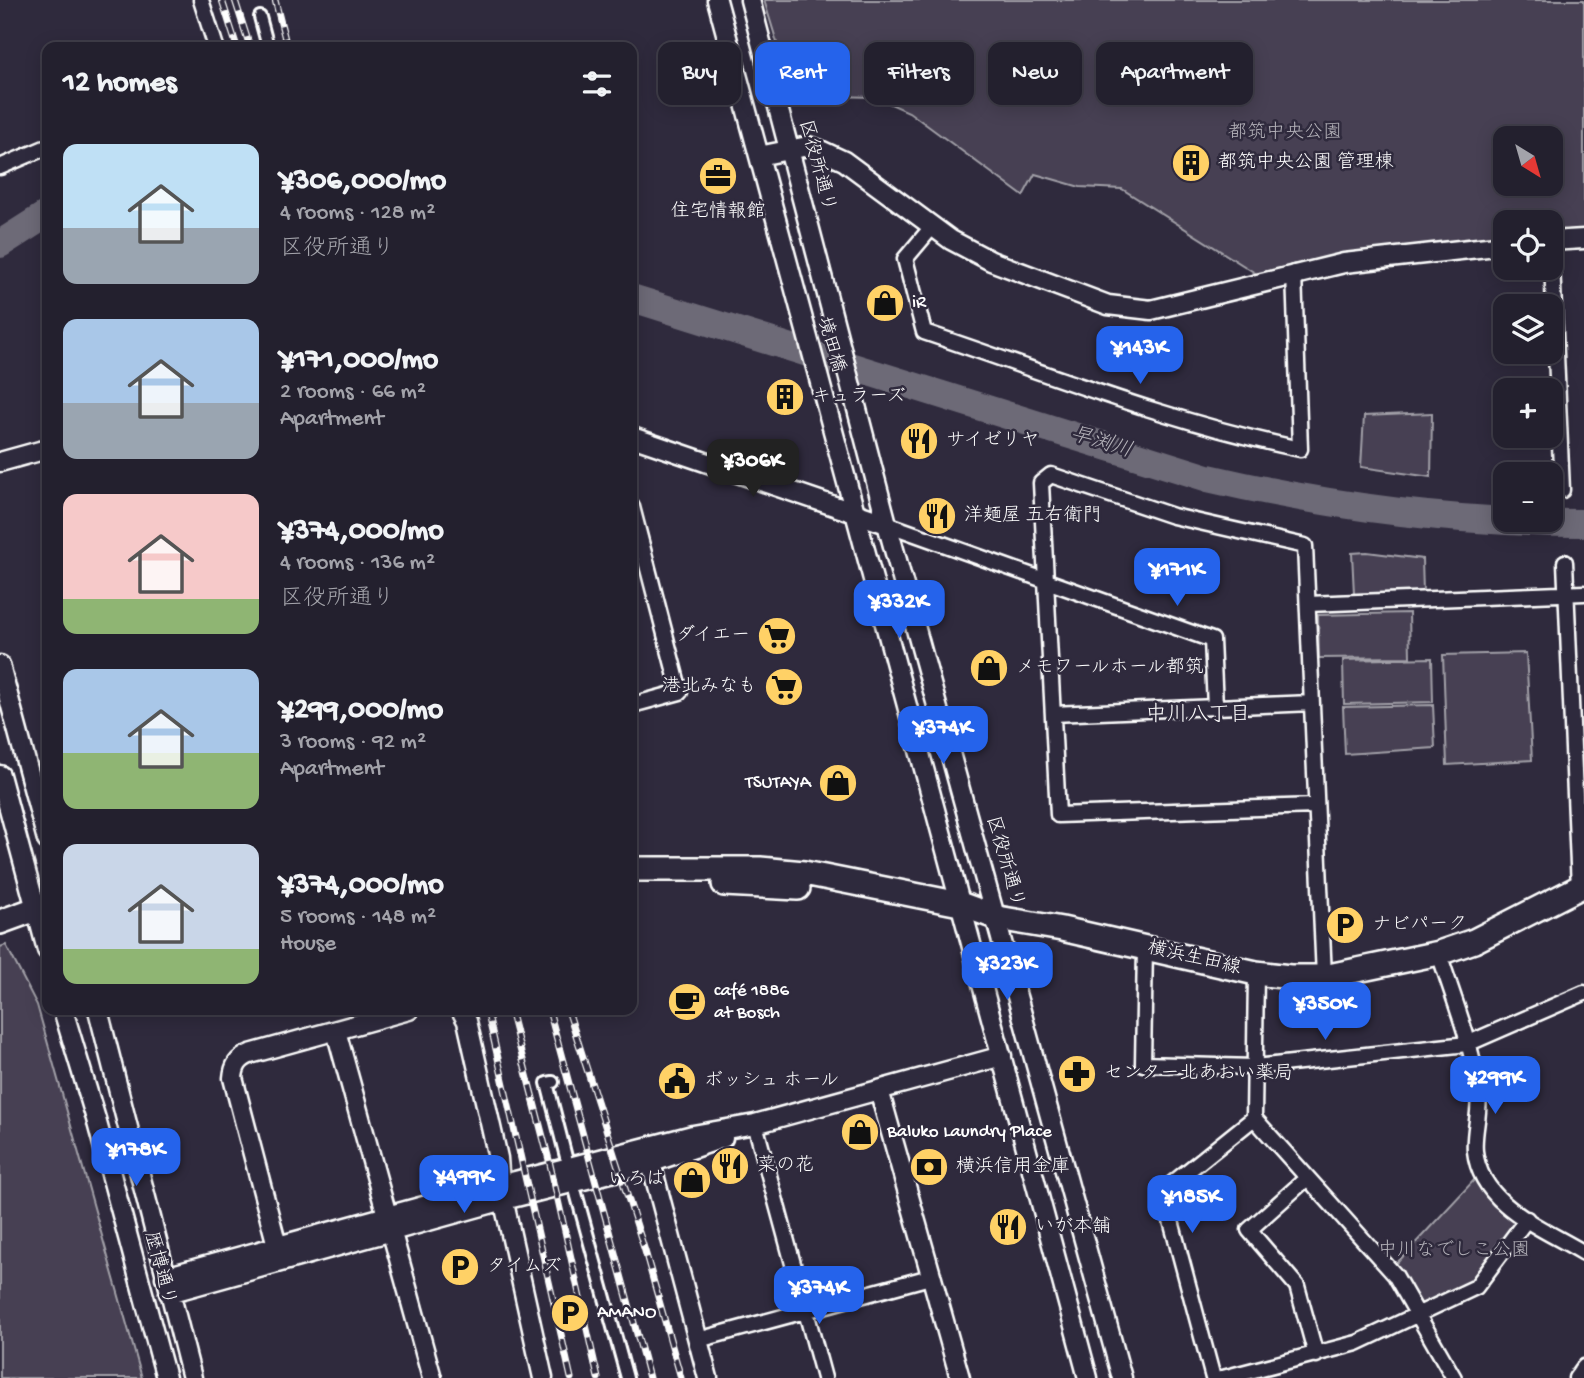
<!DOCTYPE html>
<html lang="en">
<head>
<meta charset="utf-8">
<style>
  :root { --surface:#23202e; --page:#2f2d3a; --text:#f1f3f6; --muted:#a3a3aa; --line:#403e4a; --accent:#2563eb }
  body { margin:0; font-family:"Gochi Hand","Klee One",sans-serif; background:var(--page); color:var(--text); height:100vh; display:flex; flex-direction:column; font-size:26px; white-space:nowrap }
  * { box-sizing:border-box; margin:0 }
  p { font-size:23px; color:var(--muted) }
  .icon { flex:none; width:38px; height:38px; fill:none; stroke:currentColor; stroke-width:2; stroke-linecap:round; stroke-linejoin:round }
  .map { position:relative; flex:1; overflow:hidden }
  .panel { position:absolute; left:42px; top:42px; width:595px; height:973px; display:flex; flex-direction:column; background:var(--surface); border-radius:14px; box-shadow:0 4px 18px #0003,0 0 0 2px var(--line) }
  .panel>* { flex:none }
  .hud { position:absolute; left:658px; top:42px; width:665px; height:63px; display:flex; gap:14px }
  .needle { width:46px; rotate:143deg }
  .fabs { position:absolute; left:1493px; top:126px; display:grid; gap:14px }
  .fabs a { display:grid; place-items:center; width:70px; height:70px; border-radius:14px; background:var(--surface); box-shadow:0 4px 18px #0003,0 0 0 2px var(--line); font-size:35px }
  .price { position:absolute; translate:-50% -60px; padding:0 16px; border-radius:14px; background:var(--accent); color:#fff; font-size:23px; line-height:46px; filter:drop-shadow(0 2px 4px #0008) }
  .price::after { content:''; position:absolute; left:50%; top:42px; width:21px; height:16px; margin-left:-10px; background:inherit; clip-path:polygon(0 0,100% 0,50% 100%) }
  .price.on { background:#222; color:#fff }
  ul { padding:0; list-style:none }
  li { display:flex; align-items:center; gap:21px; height:175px; padding:0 21px }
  li span { display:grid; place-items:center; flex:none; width:196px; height:140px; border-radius:14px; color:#555 }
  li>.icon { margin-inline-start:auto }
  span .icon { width:84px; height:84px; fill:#fffc; stroke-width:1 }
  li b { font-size:30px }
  h2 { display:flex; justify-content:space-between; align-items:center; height:84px; padding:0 21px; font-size:30px }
  .pill { padding:0 24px; border-radius:14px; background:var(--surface); box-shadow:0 4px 18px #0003,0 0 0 2px var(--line); font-size:24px; line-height:63px }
  .pill.on { background:var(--accent); color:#fff }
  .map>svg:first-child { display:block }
</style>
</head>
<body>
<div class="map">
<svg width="1584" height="1378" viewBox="0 0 1584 1378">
  <rect width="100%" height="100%" fill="#2f2a3d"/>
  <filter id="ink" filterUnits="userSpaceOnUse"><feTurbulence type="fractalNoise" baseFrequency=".0143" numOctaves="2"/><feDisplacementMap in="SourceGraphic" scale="14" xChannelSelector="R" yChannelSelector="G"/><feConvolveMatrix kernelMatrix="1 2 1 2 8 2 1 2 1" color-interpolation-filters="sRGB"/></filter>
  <g filter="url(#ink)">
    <path fill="#464152" stroke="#a2a0a8" stroke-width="2" fill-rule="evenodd" d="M764,0H1584V232L1551,235L1550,222H1505V240L1260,276L1122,189L1080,187L1035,174L1023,196L909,112L875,97L793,95ZM1505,138H1550V184H1505Z
      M1432,413L1431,477L1361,467L1364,416Z
      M1367,552L1422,559L1423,592L1354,594L1352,553Z
      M1409,613L1410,657L1319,658L1318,615Z
      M1526,653L1532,760L1447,765L1443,655Z
      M1432,658L1433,702L1344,704L1343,660Z
      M1433,705L1435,748L1345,754L1343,707Z
      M6,945L37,1005L142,1378H0V947Z
      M1475,1179L1494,1206L1518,1221L1472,1282L1421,1308L1396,1264Z"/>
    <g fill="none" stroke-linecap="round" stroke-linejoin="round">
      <path stroke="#6d6a77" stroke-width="28" d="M0,244L47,214
        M632,298L1208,478C1332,507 1456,523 1584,523"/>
      <g stroke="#fff" stroke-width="16">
        <path id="pedestrian" d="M260,17L268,47
          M553,1082L547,1083L566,1157
          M576,1193L627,1378"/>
      </g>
      <g stroke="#fff" stroke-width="19">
        <path id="minor" d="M201,0L216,47
          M0,167L47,147
          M932,227L905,259L924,332C1047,373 1172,423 1300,449L1294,273
          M1551,241L1562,490
          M632,507L680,692L632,705
          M887,524L1212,640L1215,707
          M1565,562L1579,888
          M1308,604L1584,593
          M1053,714L1312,703
          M1315,806L1058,815L1041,483L1051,475L1173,516L1305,546L1324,977
          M1145,947L1143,1064L1255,1067L1467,1044L1584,993
          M1439,953C1453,998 1473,1045 1478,1092C1481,1112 1473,1132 1475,1151C1481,1206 1543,1228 1584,1253
          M1256,973L1254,1118L1395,1275L1454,1378
          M755,1124L824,1378
          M1307,1178L1249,1230L1297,1286L1316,1355
          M698,1340L930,1277
          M1213,1378L1163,1191L1254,1118
          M1223,1378L1357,1343L1476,1287L1527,1219
          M1576,1378L1584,1367"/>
      </g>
      <g stroke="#fff" stroke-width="23">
        <path id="tertiary" d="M717,0L1088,1378
          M750,0L887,524L1122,1378
          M759,156L808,146L818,149L844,161L951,240L991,261L1108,305L1151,310L1344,263L1505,245
          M1550,241L1584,239
          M632,437L887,524
          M0,462L47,449
          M0,665L47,840
          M0,775L47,950
          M63,1010L96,1119L166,1378
          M98,1010L192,1378
          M461,1010L467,1021L498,1158L500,1185L543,1378
          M336,1031L432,1378
          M879,1090L960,1378
          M648,1152L708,1378
          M280,1257L233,1078C234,1066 238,1059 250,1054L409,1010
          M165,1277L500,1185L693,1135L755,1124L1002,1056
          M169,1293L504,1200L650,1163L723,1138"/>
      </g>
      <g stroke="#fff" stroke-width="28">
        <path id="primary" d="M632,869H760L804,873L960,904L998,918L1062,929L1256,973L1290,977H1324L1439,953L1474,941L1584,885
          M724,884L798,888
          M0,922L47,905"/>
      </g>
      <use href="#pedestrian" stroke="#2f2a3d" stroke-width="10"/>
      <use href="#minor" stroke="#2f2a3d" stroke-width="14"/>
      <use href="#tertiary" stroke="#2f2a3d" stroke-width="18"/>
      <use href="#primary" stroke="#2f2a3d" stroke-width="23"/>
      <g stroke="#fff" stroke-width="7">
        <path id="rail" d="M222,0L237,47
          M235,0L250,47
          M275,0L287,47
          M487,1010L571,1378
          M510,1010L549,1160L598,1378
          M549,1010L649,1378
          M568,1010L645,1251L681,1378"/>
      </g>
      <use href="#rail" stroke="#2f2a3d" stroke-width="4.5" stroke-dasharray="13" stroke-linecap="butt"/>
    </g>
  </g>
  <defs>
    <g id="building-disc" transform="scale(2.0125)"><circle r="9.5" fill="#ffd166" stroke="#2f2a3d"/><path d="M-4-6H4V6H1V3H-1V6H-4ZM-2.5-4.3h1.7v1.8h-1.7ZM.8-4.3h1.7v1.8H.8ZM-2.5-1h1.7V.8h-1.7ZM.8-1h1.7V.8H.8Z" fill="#111"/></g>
    <g id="office-disc" transform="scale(2.0125)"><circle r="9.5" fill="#ffd166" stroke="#2f2a3d"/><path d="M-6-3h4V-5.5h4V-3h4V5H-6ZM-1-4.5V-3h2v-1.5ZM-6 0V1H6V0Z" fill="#111"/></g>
    <g id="shop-disc" transform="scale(2.0125)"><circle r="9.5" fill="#ffd166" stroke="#2f2a3d"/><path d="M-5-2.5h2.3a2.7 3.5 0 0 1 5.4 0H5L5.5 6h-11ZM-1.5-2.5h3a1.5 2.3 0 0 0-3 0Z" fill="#111"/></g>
    <g id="restaurant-disc" transform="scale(2.0125)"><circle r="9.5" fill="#ffd166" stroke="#2f2a3d"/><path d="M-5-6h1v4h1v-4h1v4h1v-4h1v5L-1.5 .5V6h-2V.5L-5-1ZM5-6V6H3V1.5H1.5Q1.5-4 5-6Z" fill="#111"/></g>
    <g id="supermarket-disc" transform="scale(2.0125)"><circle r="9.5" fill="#ffd166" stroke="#2f2a3d"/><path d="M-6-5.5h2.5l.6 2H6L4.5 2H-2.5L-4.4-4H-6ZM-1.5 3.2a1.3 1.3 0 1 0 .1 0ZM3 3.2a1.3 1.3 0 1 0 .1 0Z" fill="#111"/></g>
    <g id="parking-disc" transform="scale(2.0125)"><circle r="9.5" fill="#ffd166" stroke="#2f2a3d"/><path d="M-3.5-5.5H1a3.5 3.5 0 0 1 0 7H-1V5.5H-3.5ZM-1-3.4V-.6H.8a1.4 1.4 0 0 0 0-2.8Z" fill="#111"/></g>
    <g id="cafe-disc" transform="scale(2.0125)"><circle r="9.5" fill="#ffd166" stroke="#2f2a3d"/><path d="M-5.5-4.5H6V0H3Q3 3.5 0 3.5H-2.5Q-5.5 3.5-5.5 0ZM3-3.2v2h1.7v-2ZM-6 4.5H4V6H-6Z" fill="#111"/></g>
    <g id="pharmacy-disc" transform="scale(2.0125)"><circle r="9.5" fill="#ffd166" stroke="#2f2a3d"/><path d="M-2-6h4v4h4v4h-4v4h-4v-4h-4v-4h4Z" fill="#111"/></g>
    <g id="civic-disc" transform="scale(2.0125)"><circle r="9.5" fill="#ffd166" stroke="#2f2a3d"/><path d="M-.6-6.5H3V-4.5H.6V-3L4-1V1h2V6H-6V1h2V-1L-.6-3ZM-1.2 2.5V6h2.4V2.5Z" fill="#111"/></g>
    <g id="bank-disc" transform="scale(2.0125)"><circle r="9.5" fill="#ffd166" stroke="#2f2a3d"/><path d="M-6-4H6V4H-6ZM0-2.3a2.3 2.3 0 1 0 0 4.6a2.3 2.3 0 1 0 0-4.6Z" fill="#111"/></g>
  </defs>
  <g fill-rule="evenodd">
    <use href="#building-disc" x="1191" y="163"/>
    <use href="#office-disc" x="718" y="176"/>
    <use href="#shop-disc" x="885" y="303"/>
    <use href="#building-disc" x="785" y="397"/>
    <use href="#restaurant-disc" x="919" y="441"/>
    <use href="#restaurant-disc" x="937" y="516"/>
    <use href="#supermarket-disc" x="777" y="636"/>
    <use href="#shop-disc" x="989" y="668"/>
    <use href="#supermarket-disc" x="784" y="687"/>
    <use href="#shop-disc" x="838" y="783"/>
    <use href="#parking-disc" x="1345" y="925"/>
    <use href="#cafe-disc" x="687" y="1002"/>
    <use href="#pharmacy-disc" x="1077" y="1074"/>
    <use href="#civic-disc" x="677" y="1081"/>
    <use href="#shop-disc" x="860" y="1132"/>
    <use href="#restaurant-disc" x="730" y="1166"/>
    <use href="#bank-disc" x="929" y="1167"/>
    <use href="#shop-disc" x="692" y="1180"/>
    <use href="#restaurant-disc" x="1008" y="1227"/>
    <use href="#parking-disc" x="460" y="1267"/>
    <use href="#parking-disc" x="570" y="1313"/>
  </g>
  <g text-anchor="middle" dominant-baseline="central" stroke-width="5" stroke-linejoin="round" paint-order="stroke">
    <g font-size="19" fill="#b5b3ba" stroke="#2f2a3d">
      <text x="1285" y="133">都筑中央公園</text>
      <text x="1454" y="1251">中川なでしこ公園</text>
    </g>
    <g font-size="19" fill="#fff" stroke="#2f2a3d" text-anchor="start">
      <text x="1218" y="163">都筑中央公園 管理棟</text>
      <text x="718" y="212" text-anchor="middle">住宅情報館</text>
      <text x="912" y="303">iR</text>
      <text x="812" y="397">キュラーズ</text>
      <text x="946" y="441">サイゼリヤ</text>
      <text x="964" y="516">洋麺屋 五右衛門</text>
      <text x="750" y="636" text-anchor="end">ダイエー</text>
      <text x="1016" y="668">メモワールホール都筑</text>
      <text x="757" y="687" text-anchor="end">港北みなも</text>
      <text x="811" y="783" text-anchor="end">TSUTAYA</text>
      <text x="1372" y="925">ナビパーク</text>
      <text x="714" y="991">café 1886<tspan x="714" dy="22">at Bosch</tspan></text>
      <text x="1104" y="1074">センター北あおい薬局</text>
      <text x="704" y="1081">ボッシュ ホール</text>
      <text x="887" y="1132">Baluko Laundry Place</text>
      <text x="757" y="1166">菜の花</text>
      <text x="956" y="1167">横浜信用金庫</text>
      <text x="665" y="1180" text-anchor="end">いろは</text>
      <text x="1035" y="1227">いが本舗</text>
      <text x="487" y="1267">タイムズ</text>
      <text x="597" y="1313">AMANO</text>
    </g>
    <g font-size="19" fill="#fff" stroke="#2f2a3d">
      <text transform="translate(816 166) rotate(75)">区役所通り</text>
      <text transform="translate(830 345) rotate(74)">境田橋</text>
      <text transform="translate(1004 862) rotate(74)">区役所通り</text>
      <text transform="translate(1194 959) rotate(13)">横浜生田線</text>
      <text transform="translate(159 1269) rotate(75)">歴博通り</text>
    </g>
    <g font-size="21" font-style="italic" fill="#b6b4bb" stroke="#2f2a3d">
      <text transform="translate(1101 444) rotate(17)">早渕川</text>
    </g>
    <g font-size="21" fill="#fff" stroke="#2f2a3d">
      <text x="1198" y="716">中川八丁目</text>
    </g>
  </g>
</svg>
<div class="fabs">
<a><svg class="needle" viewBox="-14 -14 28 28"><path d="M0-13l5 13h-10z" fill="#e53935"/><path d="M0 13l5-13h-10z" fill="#a3a3aa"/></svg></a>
<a><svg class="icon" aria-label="locate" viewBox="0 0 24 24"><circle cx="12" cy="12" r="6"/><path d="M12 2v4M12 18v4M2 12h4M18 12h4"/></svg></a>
<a><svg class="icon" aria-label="layers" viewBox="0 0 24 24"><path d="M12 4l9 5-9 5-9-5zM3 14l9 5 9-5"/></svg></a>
<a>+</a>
<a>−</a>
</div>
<b class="price" style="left:1140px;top:386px">¥143K</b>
<b class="price on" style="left:753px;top:499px">¥306K</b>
<b class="price" style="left:1177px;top:608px">¥171K</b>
<b class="price" style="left:899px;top:640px">¥332K</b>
<b class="price" style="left:943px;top:766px">¥374K</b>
<b class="price" style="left:1007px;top:1002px">¥323K</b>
<b class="price" style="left:1325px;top:1042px">¥350K</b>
<b class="price" style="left:1495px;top:1116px">¥299K</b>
<b class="price" style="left:136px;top:1188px">¥178K</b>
<b class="price" style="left:464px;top:1215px">¥499K</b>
<b class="price" style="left:1192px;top:1235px">¥185K</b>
<b class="price" style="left:819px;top:1326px">¥374K</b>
<div class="hud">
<a class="pill">Buy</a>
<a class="pill on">Rent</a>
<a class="pill">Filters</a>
<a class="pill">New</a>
<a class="pill">Apartment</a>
</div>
<section class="panel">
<h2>12 homes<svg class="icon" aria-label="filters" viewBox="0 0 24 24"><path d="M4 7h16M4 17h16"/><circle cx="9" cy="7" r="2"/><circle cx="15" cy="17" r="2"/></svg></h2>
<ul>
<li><span style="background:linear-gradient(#bfe0f5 60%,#9aa5b1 0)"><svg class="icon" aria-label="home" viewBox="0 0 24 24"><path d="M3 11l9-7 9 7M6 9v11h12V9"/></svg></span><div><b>¥306,000/mo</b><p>4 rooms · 128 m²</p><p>区役所通り</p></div></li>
<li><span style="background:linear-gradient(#a9c7e8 60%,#9aa5b1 0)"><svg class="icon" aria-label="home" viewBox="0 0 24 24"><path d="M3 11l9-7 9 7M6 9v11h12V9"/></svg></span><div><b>¥171,000/mo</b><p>2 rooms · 66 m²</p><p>Apartment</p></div></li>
<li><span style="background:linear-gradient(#f6c9c9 75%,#8fb573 0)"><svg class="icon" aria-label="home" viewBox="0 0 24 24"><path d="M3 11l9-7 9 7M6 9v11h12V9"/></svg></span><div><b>¥374,000/mo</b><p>4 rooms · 136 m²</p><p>区役所通り</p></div></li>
<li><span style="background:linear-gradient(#a9c7e8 60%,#8fb573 0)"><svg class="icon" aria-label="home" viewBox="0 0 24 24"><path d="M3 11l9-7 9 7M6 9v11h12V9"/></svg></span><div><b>¥299,000/mo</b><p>3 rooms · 92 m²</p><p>Apartment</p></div></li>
<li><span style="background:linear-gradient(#c9d6e8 75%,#8fb573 0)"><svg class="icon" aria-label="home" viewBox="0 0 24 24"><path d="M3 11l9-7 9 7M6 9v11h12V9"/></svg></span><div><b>¥374,000/mo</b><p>5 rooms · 148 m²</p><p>House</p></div></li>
</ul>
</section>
</div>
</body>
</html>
